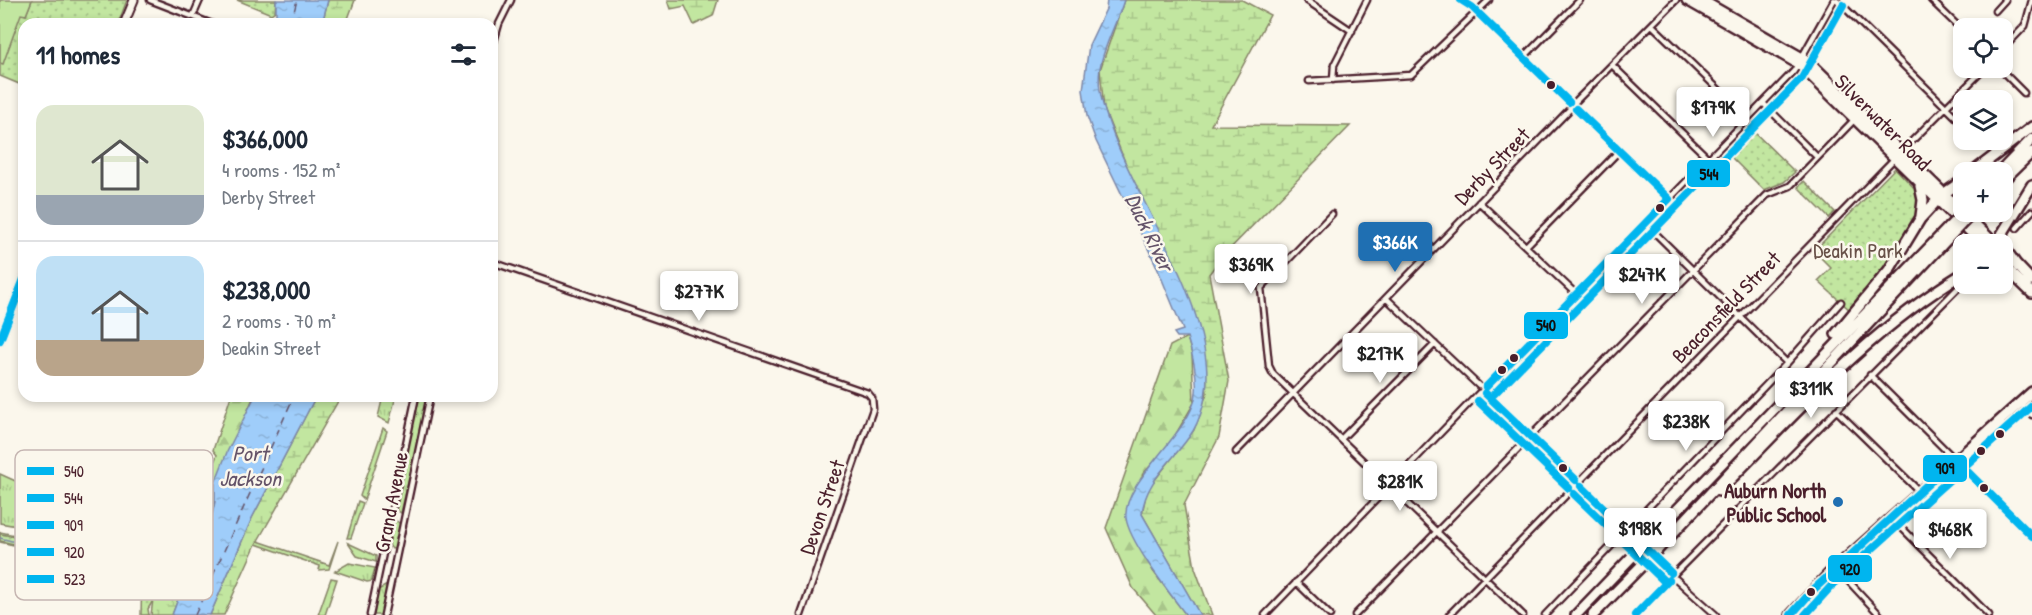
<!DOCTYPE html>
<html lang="en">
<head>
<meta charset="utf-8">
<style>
  :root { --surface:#fff; --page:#f2f2f3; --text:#1f2937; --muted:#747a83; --line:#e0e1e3; --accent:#1f6fb2 }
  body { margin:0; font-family:"Patrick Hand",sans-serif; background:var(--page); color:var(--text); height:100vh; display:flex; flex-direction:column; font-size:22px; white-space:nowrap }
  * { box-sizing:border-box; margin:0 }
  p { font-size:20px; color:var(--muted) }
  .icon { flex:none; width:33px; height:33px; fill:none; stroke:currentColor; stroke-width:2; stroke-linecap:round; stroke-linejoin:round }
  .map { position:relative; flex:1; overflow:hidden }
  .side { position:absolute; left:18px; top:18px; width:480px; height:384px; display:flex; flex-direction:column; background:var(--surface); border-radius:18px; box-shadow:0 3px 9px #0003 }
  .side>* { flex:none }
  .tools { position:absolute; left:1953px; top:18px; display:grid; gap:12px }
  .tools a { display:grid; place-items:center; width:60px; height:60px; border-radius:12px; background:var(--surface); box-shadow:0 3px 9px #0003; font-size:30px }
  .price { position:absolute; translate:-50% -51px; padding:0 14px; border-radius:6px; background:#fff; color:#222; font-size:20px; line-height:39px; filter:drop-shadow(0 2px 3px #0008) }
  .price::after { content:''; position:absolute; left:50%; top:36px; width:18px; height:14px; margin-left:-9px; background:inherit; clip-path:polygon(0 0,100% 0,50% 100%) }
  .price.current { background:var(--accent); color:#fff }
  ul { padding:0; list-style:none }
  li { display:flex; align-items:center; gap:18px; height:150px; padding:0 18px }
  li+li { border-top:2px solid var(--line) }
  li span { display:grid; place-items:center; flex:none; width:168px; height:120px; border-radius:18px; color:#555 }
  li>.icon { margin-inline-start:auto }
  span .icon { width:72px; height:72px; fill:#fffc; stroke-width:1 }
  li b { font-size:26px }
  h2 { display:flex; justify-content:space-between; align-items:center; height:72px; padding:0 18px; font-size:26px }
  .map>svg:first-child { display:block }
</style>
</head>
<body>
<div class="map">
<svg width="2032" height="615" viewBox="0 0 2032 615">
  <defs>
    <pattern id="grass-tufts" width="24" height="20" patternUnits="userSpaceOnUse" patternTransform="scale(1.5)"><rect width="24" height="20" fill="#c2e6a0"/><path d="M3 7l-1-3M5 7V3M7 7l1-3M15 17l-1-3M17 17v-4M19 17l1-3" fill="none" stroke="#a8c58a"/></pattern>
    <pattern id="forest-firs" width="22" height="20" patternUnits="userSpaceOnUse" patternTransform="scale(1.5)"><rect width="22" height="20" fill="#c2e6a0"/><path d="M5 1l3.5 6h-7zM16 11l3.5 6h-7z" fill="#a8c58a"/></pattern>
    <pattern id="wetland-marsh" width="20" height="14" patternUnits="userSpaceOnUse" patternTransform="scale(1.5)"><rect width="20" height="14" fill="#c2e6a0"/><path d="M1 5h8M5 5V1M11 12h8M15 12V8" fill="none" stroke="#a8c58a"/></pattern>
    <pattern id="park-dots" width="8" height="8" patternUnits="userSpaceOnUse" patternTransform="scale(1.5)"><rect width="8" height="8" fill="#c2e6a0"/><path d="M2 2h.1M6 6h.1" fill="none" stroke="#a8c58a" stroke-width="1.8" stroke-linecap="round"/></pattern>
    <pattern id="water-ripples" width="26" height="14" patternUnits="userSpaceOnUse" patternTransform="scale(1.5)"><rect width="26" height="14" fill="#9fcdfa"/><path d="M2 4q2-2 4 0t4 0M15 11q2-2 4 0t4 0" fill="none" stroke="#8ab0d6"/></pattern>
  </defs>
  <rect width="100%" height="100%" fill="#fbf7ec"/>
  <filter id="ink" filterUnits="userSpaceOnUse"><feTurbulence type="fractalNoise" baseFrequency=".0167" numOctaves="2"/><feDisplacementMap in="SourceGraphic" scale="12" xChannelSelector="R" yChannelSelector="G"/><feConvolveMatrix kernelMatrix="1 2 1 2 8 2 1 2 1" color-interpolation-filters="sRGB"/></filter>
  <g filter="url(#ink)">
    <path fill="url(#grass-tufts)" stroke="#868266" stroke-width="1.5" d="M383,396H396L389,423L378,417Z
      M418,396H428L401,513L395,509Z
      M383,428L387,431L364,500L360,496Z
      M0,474L62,502L56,519L66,524L62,534L0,523Z
      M358,501L363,503L351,538H347Z
      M395,520L402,525L397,548L392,549L388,544Z
      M258,541L329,565L338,541L329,569L319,570L320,566L256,544Z
      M348,543L376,556V562L357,556Z
      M349,563L375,568L372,581L367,582L335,571Z
      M331,578L337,579L325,615H318Z
      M389,584L383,615H374L378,590Z"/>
    <path fill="url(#forest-firs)" stroke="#868266" stroke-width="1.5" d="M1187,337L1192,354L1194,403L1170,444L1143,474L1126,517L1153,571L1186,615H1156L1133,588L1106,528L1170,346Z
      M231,396H254L212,492L181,550L164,547L203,490L217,455L213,450Z
      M0,532L20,536L78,538L81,547C59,557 23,547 0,542Z"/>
    <path fill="url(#wetland-marsh)" stroke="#868266" stroke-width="1.5" d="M328,0H355L346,24H322Z
      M668,0H718L713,16L694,25L685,6L671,9Z
      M1124,0H1242L1270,15L1211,125L1350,126L1221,258L1209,274L1229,381L1219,437L1184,505L1195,568L1212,615H1200L1142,514L1147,490L1194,430L1207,393L1199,328L1177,270L1127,167L1104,109L1100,70Z
      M316,396H341L256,544L224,615H210L252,518Z
      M215,483V502L208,532L196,552L172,615H151L153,599L149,580L117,550L81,547L78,538C111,523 122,532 153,545C162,548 172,548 181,550Z"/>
    <path fill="url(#park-dots)" stroke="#868266" stroke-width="1.5" d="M32,0H127L118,24H24V86L0,76V18L21,13L26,15Z
      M237,0H276L275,11L271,14Z
      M1749,127L1795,172L1784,182L1764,190L1725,151Z
      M1895,168L1917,191C1926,225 1870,284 1851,311L1818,281L1831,268L1814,251Z
      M1804,181L1835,212L1829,218L1798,187Z
      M111,533L142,542L156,554L167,549L169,553H181L148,609L149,615H141L142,577C124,561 112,545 85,553C76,555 71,560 63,558V555L0,541V534L60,544H78Z"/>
    <path fill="#c2e6a0" stroke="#868266" stroke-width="1.5" d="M0,0H32L26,15L21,14L3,64L0,63Z"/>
    <path fill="url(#water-ripples)" stroke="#7d87a7" stroke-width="1.5" d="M276,0H328L322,24H276Z
      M1107,0H1124C1117,23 1104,45 1100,68C1096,92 1107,118 1115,139C1143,209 1197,285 1206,361C1209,384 1205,410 1193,431C1176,459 1145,479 1142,514L1200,615H1186C1171,595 1129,542 1126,518C1122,485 1181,439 1193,405C1201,386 1193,356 1187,337H1177L1174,333L1183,330L1156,265L1096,141L1087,116L1083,90L1089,45L1106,9Z
      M255,396H316L252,518L210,615H172L196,552L208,532L215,502V483L227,452Z"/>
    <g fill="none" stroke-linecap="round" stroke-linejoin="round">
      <path stroke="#7d87a7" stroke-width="1.5" d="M0,538C26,545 52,550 79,546C88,544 96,539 106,539C124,541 169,564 188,572"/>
      <path stroke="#645369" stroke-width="1.5" stroke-dasharray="8 6" stroke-linecap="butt" d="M291,24L297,0
        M195,615L294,396"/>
      <g stroke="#4a1f2b" stroke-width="9">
        <path id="street" d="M150,0L212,24
          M1306,0L1352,31
          M1461,0L1472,7L1569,102
          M1837,0L1964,125
          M1931,0L1964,32
          M1995,11L2005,0
          M193,16L200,0
          M1652,25L1748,118
          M492,48L499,24L511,0
          M2002,50L2025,26L2032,0
          M1524,57L1580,0
          M1613,66L1708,158
          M1999,68L2024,93
          M1333,80L1334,65L1367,0
          M1309,81L1411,75L1489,0
          M1575,102L1676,0
          M1763,103L1817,157
          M1576,109L1669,199
          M1899,149L1908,145L1985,68
          M1479,202L1576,294
          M1332,214L1261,288L1269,366L1273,374L1523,615
          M1645,223L1787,363
          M2017,228L2032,211
          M1526,246L1619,151
          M492,262L868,393L872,398L873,409L801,615
          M1386,298L1479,386
          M1870,375L2032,536
          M1486,387L1794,71L1834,0
          M1485,393L1576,480
          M2023,406L2032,415
          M1836,410L1919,491
          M1341,439L1435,344
          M1236,452L1570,109
          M1581,480L1895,158
          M1581,486L1630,534
          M1896,522L1989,615
          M1665,567L1671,573
          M1675,573L1964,282
          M1841,573L1880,615
          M1676,579L1716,615
          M1296,582L1330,615
          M370,615L416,396
          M384,615L430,396
          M1265,615L1479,393
          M1355,615L1767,195L1790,186L1855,119
          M1449,615L1575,486
          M1545,615L1787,363L1841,302
          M1635,615L1669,580"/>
      </g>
      <g stroke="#4a1f2b" stroke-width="11">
        <path id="secondary" d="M124,24L134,0
          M0,340L24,279"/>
      </g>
      <g stroke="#4a1f2b" stroke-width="14">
        <path id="highway" d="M1687,0L1799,64L1983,244
          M1701,0L1809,62L1995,244
          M1973,172L2032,127
          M2000,172L2032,139
          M2002,181L2032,152
          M1920,186L1923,200L1921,216
          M2015,263L2032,281
          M2002,264L2032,293
          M2018,267L2003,246L2002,234L2032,185
          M1836,334L1889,270L1920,219L1943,194L1964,180
          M1719,491C1799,410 1866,333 1964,273
          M1576,615L1948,228
          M1593,615L1659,548L1953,233
          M1791,615L1828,575L2032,392
          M1800,615L1818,593L2001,426"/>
      </g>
      <use href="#street" stroke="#fbf7ec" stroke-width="4.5"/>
      <use href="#secondary" stroke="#fbf7ec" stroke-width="7"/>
      <use href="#highway" stroke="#fbf7ec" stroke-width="9"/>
      <g stroke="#4a1f2b" stroke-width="9" stroke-linecap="butt">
        <path id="street-bridge" d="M1630,534L1665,567"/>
      </g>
      <g stroke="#4a1f2b" stroke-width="14" stroke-linecap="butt">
        <path id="highway-bridge" d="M1948,228L1964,212
          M1953,233L1973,212"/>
      </g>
      <use href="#street-bridge" stroke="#fbf7ec" stroke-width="4.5"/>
      <use href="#highway-bridge" stroke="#fbf7ec" stroke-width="9"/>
      <g stroke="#fbf7ec" stroke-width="12">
        <path id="bus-1" d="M1461,0L1472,7L1569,102
          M1576,109L1669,199
          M1486,387L1669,199
          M1485,393L1576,480
          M1581,486L1671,573
          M1635,615L1669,580"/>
      </g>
      <g stroke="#fbf7ec" stroke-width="12">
        <path id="bus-2" d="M1494,394L1802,78L1843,5
          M1478,401L1569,488
          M1574,494L1664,581"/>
      </g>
      <g stroke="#fbf7ec" stroke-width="12">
        <path id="bus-3" d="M1791,615L1812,591L1955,459L2032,536"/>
      </g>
      <g stroke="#fbf7ec" stroke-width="12">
        <path id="bus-4" d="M1805,615L1835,582L2032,406"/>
      </g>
      <g stroke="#fbf7ec" stroke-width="12">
        <path id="bus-5" d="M0,340L24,279"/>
      </g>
      <use href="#bus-1" stroke="#00b5ef" stroke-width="8"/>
      <use href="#bus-2" stroke="#00b5ef" stroke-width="8"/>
      <use href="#bus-3" stroke="#00b5ef" stroke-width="8"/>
      <use href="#bus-4" stroke="#00b5ef" stroke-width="8"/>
      <use href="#bus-5" stroke="#00b5ef" stroke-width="8"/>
    </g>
  </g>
  <g fill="#4a1f2b" stroke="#fbf7ec" stroke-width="2">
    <circle cx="1551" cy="85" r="5"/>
    <circle cx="1660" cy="208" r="5"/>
    <circle cx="1514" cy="358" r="5"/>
    <circle cx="1502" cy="370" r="5"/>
    <circle cx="2000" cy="434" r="5"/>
    <circle cx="1981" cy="451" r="5"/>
    <circle cx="1563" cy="468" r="5"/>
    <circle cx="1984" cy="488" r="5"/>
    <circle cx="1811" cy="592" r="5"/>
  </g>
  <circle fill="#1f6fb2" stroke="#fbf7ec" stroke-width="2" cx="1838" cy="502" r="6"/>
  <g text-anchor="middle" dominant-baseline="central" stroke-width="5" stroke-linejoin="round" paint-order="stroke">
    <g font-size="21" fill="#4a1f2b" stroke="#fbf7ec">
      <text transform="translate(1883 122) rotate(45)">Silverwater Road</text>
      <text transform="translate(1492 166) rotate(-46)">Derby Street</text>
      <text transform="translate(1726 307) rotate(-46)">Beaconsfield Street</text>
      <text transform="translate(391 502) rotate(-79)">Grand Avenue</text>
      <text transform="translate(822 507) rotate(-71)">Devon Street</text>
    </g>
    <g font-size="21" fill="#685148" stroke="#fbf7ec">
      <text x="1858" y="250">Deakin Park</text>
    </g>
    <g font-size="21" font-weight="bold" fill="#4a1f2b" stroke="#fbf7ec" text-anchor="end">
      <text x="1826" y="490">Auburn North<tspan x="1826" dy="24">Public School</tspan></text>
    </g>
    <g font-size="22" font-style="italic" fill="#645369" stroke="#fbf7ec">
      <text transform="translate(1150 232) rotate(64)">Duck River</text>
      <text x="250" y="453">Port<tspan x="250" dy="25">Jackson</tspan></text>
    </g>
  </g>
  <rect x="15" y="450" width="198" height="150" rx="9" fill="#fbf7ec" stroke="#c6b6b2" stroke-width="1.5"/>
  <rect x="27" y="467" width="27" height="8" fill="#00b5ef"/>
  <rect x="27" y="494" width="27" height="8" fill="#00b5ef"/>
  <rect x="27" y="521" width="27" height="8" fill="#00b5ef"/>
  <rect x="27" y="548" width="27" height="8" fill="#00b5ef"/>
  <rect x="27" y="575" width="27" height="8" fill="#00b5ef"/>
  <g font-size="16" fill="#4a1f2b">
    <text x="64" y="477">540</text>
    <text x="64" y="504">544</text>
    <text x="64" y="531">909</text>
    <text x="64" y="558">920</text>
    <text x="64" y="585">523</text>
  </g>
  <g stroke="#fbf7ec" stroke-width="2">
    <rect x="1686" y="159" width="45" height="29" rx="6" fill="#00b5ef"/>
    <rect x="1523" y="311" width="46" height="29" rx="6" fill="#00b5ef"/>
    <rect x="1922" y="454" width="46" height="29" rx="6" fill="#00b5ef"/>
    <rect x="1827" y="554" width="46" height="29" rx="6" fill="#00b5ef"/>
  </g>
  <g font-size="16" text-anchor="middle" font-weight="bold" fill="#111">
    <text x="1709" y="180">544</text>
    <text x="1546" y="331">540</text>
    <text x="1945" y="474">909</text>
    <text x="1850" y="575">920</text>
  </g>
</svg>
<div class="tools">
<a><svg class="icon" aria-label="locate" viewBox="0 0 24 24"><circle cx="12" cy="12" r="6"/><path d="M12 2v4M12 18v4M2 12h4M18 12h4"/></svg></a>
<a><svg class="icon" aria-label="layers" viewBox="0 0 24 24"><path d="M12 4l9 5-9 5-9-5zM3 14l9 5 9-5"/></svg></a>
<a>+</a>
<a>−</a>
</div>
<b class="price" style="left:1713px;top:138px">$179K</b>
<b class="price current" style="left:1395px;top:273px">$366K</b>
<b class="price" style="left:1251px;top:295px">$369K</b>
<b class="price" style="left:1642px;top:305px">$247K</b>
<b class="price" style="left:699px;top:322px">$277K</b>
<b class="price" style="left:1380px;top:384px">$217K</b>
<b class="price" style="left:1811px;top:419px">$311K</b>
<b class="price" style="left:1686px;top:452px">$238K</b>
<b class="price" style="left:1400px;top:512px">$281K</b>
<b class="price" style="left:1640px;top:559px">$198K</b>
<b class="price" style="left:1950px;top:560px">$468K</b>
<section class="side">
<h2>11 homes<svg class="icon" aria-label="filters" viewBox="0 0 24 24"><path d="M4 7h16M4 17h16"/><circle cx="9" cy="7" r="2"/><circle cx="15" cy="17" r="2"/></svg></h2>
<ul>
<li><span style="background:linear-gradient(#dfe7d0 75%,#9aa5b1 0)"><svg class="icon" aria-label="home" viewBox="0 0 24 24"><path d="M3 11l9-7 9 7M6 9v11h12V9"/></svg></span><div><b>$366,000</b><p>4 rooms · 152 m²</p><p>Derby Street</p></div></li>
<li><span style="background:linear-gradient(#bfe0f5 70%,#b9a48a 0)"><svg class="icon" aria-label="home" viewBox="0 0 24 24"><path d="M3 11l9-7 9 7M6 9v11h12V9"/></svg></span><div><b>$238,000</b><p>2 rooms · 70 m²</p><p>Deakin Street</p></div></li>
</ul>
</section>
</div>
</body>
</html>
